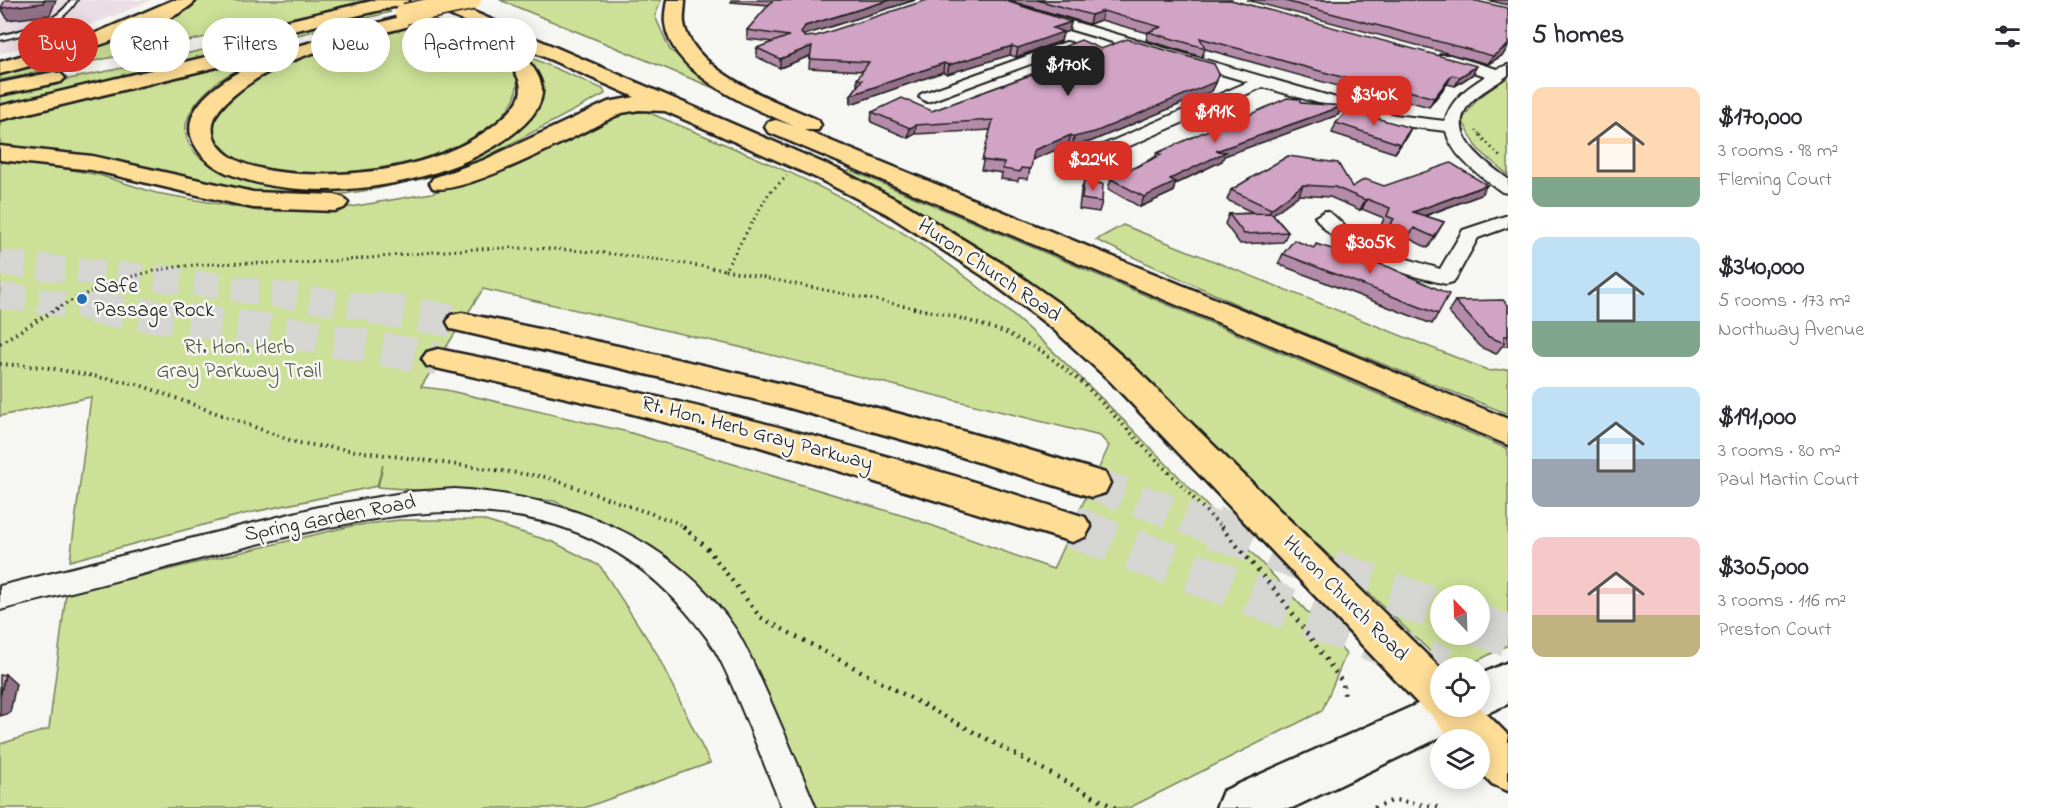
<!DOCTYPE html>
<html lang="en">
<head>
<meta charset="utf-8">
<style>
  :root { --surface:#fff; --page:#f2f2f3; --text:#2b2b33; --muted:#7c7c81; --accent:#d93025 }
  body { margin:0; font-family:"Indie Flower",sans-serif; background:var(--page); color:var(--text); height:100vh; display:flex; flex-direction:column; font-size:22px; white-space:nowrap }
  * { box-sizing:border-box; margin:0 }
  p { font-size:20px; color:var(--muted) }
  .icon { flex:none; width:33px; height:33px; fill:none; stroke:currentColor; stroke-width:2; stroke-linecap:round; stroke-linejoin:round }
  .map { position:relative; flex:1; overflow:hidden }
  .sheet { display:flex; flex-direction:column; background:var(--surface); width:540px }
  .sheet>* { flex:none }
  .banner { position:absolute; left:18px; top:18px; width:570px; height:54px; display:flex; gap:12px }
  .needle { width:39px; rotate:337deg }
  .controls { position:absolute; left:1430px; top:585px; display:grid; gap:12px }
  .controls a { display:grid; place-items:center; width:60px; height:60px; border-radius:50%; background:var(--surface); box-shadow:0 3px 15px #0003; font-size:30px }
  .price { position:absolute; translate:-50% -51px; padding:0 14px; border-radius:12px; background:var(--accent); color:#fff; font-size:20px; line-height:39px; filter:drop-shadow(0 2px 3px #0008) }
  .price::after { content:''; position:absolute; left:50%; top:36px; width:18px; height:14px; margin-left:-9px; background:inherit; clip-path:polygon(0 0,100% 0,50% 100%) }
  .price.current { background:#222; color:#fff }
  ul { padding:0; list-style:none }
  li { display:flex; align-items:center; gap:18px; height:150px; padding:0 24px }
  li span { display:grid; place-items:center; flex:none; width:168px; height:120px; border-radius:12px; color:#555 }
  li>.icon { margin-inline-start:auto }
  span .icon { width:72px; height:72px; fill:#fffc; stroke-width:1 }
  li b { font-size:26px }
  h2 { display:flex; justify-content:space-between; align-items:center; height:72px; padding:0 24px; font-size:26px }
  .pill { padding:0 21px; border-radius:27px; background:var(--surface); box-shadow:0 3px 15px #0003; font-size:21px; line-height:54px }
  .pill.current { background:var(--accent); color:#fff }
  main { display:flex; flex:1; min-height:0 }
  .map>svg:first-child { display:block }
</style>
</head>
<body>
<main>
<div class="map">
<svg width="1508" height="808" viewBox="0 0 1508 808">
  <rect width="100%" height="100%" fill="#f6f6f2"/>
  <filter id="ink" filterUnits="userSpaceOnUse"><feTurbulence type="fractalNoise" baseFrequency=".0167" numOctaves="2"/><feDisplacementMap in="SourceGraphic" scale="12" xChannelSelector="R" yChannelSelector="G"/><feConvolveMatrix kernelMatrix="1 2 1 2 8 2 1 2 1" color-interpolation-filters="sRGB"/></filter>
  <g filter="url(#ink)">
    <path fill="#ebdde4" d="M0,0H151L106,19L0,54Z"/>
    <path fill="#cce197" stroke="#747e5a" stroke-width="1.5" fill-rule="evenodd" d="M192,0H369L153,49L0,80V70Z
      M500,0H661L655,16L670,50L738,98Z
      M379,9L391,12L0,108V93L142,64Z
      M430,17L498,56L518,76C517,83 517,93 514,99C480,166 322,184 256,168C236,163 223,148 210,133C212,125 214,113 218,106C243,63 382,31 430,17Z
      M281,49L286,52C259,62 227,70 206,92C146,152 233,182 283,188C325,193 394,179 436,168C446,165 457,156 467,150C490,135 513,121 536,106L518,52L603,89L605,94L482,159L437,175L376,189L331,196H272L70,152L0,148V119Z
      M1508,77V175L1478,149L1462,120L1476,100Z
      M645,111C740,151 838,188 923,246C1007,303 1072,368 1143,440C1212,510 1280,582 1346,654L1322,711L1129,808H814L738,638L696,581L636,538L554,501L378,487L383,465L377,486L244,514L70,561L91,397L0,416V162L34,163L99,175L156,193L260,211L333,210L432,193L514,163L617,115ZM483,289L735,346L1100,436L1109,446L1053,569L914,519L628,432L446,390L421,387Z
      M850,170L1508,449V645L1479,660L1458,665L1435,656L1092,330L965,240L845,173ZM1440,596H1479V634H1440Z
      M1123,225L1490,371L1508,369V414L1260,315L1096,240Z
      M399,520H482L553,542L600,566L656,652L710,763L584,808H0V744L49,729L66,594L351,526Z"/>
    <g fill="none" stroke-linecap="round" stroke-linejoin="round">
      <path stroke="#d5d5d2" stroke-width="26" stroke-dasharray="26 13" stroke-linecap="butt" d="M0,263L174,280L381,309
        M0,296L103,309"/>
      <path stroke="#d5d5d2" stroke-width="33" stroke-dasharray="33 16" stroke-linecap="butt" d="M91,308L307,335L438,359
        M371,308L462,322
        M1092,483L1217,529
        M1072,527L1077,529"/>
      <path stroke="#d5d5d2" stroke-width="42" stroke-dasharray="42 21" stroke-linecap="butt" d="M1073,527L1445,668
        M1213,527L1440,611
        M1479,625L1508,636"/>
      <g stroke="#1c1c1c" stroke-width="4">
        <path id="lane" d="M71,0H77C61,27 29,33 0,40V36C25,29 56,24 71,0Z"/>
      </g>
      <g stroke="#1c1c1c" stroke-width="4">
        <path id="street" d="M978,0H999L1395,115L1445,121C1450,100 1468,87 1486,76L1440,61L1438,58L1440,55H1450L1497,69L1508,65V75C1496,85 1481,91 1470,103C1444,134 1485,162 1508,179V193L1502,192C1481,176 1452,158 1446,131L1394,125L1263,87L1080,168H1068L1065,164L1068,160L1248,82L980,3Z
          M1066,42L1071,43L1073,46L1071,49L933,100L927,102L919,97L921,94Z
          M1325,211C1337,214 1345,230 1357,237C1383,253 1412,260 1440,269L1463,230L1508,215V227L1478,238L1456,278L1453,282L1446,284C1399,273 1344,258 1315,217Z
          M455,489C563,496 674,535 736,630C749,652 759,676 770,700C786,736 801,772 816,808H782C768,774 755,740 741,707C731,683 722,659 707,638C580,464 404,506 226,552C151,572 75,591 0,610V586L318,507L409,492Z"/>
      </g>
      <g stroke="#1c1c1c" stroke-width="5">
        <path id="secondary" d="M1508,662V704L1478,717L1477,720L1292,808H1216L1223,791L1440,694V706H1479V675Z"/>
      </g>
      <g stroke="#1c1c1c" stroke-width="5">
        <path id="highway" d="M173,0H196C178,26 35,65 0,74V62L89,36Z
          M376,0H409L406,4L251,41L241,35L244,31Z
          M422,0H446L837,169L905,204L1003,264L1074,314L1132,365L1440,668V706H1479L1508,735V791L1492,784L1479,770V740H1451L1430,713L1425,711L1110,381L1052,328L983,276L887,214L819,179L665,111L639,110L622,113C587,129 466,196 433,188L430,183L433,178L484,160L608,102L635,97L425,4Z
          M667,0H685C685,7 683,16 684,23C691,71 779,103 818,120L821,125L818,130H804L1508,419V445L768,132L765,127L768,122L776,120L794,126C753,108 671,75 665,23C664,16 666,7 667,0Z
          M413,13L422,19L420,23C357,41 285,52 234,95C222,105 208,119 214,137C232,186 358,176 398,167C438,158 477,143 507,114C541,83 505,59 478,43L475,39L478,35C501,29 545,69 542,93C540,116 513,135 495,146C424,189 305,205 227,173C214,167 203,159 196,147C167,101 254,61 287,50L0,120V106L281,39L288,41L291,45L288,49Z
          M54,72L61,74L65,78L61,82L0,95V83Z
          M0,146L92,156L253,192L335,195L344,198L348,203L344,208L335,211L253,208L92,170L0,160Z
          M462,313C678,357 894,407 1105,473L1110,483L1105,493L1092,497L936,449L779,405L451,329L447,322L451,315Z
          M438,349C656,393 874,447 1085,517L1091,527L1085,537L1072,542L757,446L598,405L427,366L422,359L427,352Z"/>
      </g>
      <path stroke="#1c1c1c" stroke-width="2" stroke-dasharray="1 3" stroke-linecap="butt" d="M1476,130L1482,136"/>
      <path stroke="#1c1c1c" stroke-width="3" stroke-dasharray="1.5 4" stroke-linecap="butt" d="M1480,135L1501,158
        M725,270L920,309
        M56,309C95,287 139,271 185,266C228,261 273,265 317,262C386,258 456,247 526,248C593,249 659,260 725,270L769,193L787,176"/>
      <path stroke="#1c1c1c" stroke-width="4" stroke-dasharray="1.5 4.5" stroke-linecap="butt" d="M913,308L950,315L1004,332L1043,352L1083,383L1223,529
        M0,343L58,308
        M0,364L44,367L137,384L298,443L546,477L678,523L685,529"/>
      <path stroke="#1c1c1c" stroke-width="4.5" stroke-dasharray="2 6" stroke-linecap="butt" d="M683,527L707,548L760,617L1115,808
        M1221,527L1279,595L1343,683L1345,699
        M1374,808L1394,800L1442,808"/>
      <use href="#lane" fill="#f6f6f2" fill-rule="evenodd"/>
      <use href="#street" fill="#f6f6f2" fill-rule="evenodd"/>
      <use href="#secondary" fill="#f6f6f2" fill-rule="evenodd"/>
      <use href="#highway" fill="#fedd96" fill-rule="evenodd"/>
      <g stroke="#1c1c1c" stroke-width="23" stroke-linecap="butt">
        <path id="highway-bridge" d="M405,14L471,0"/>
      </g>
      <use href="#highway-bridge" stroke="#fedd96" stroke-width="20"/>
    </g>
    <path fill="#b48ca9" stroke="#1c1c1c" stroke-width="1.5" d="M731,0H915L804,35L805,37L1071,22L1069,31L1063,33L1061,41L1016,57L1010,55L947,74L943,72L851,104V95L857,87V79L863,71L809,68L810,56L780,68L757,57V48L773,42L747,39V30L769,5L731,2Z
      M1007,0H1231L1472,75L1455,86L1447,84L1429,107L1389,96L1372,93L1370,95L1205,49L1202,57L1146,40L1148,33L1101,20L1089,24Z
      M1247,0H1473L1503,55L1488,64Z
      M1487,0H1508V5Z
      M1101,49L1219,74L1216,83L1212,91L1092,141L1072,147L1068,145L1032,159L1028,179L1019,178L1018,181L1001,179L1002,173L981,170L991,130L915,134L908,138L871,122L872,112L932,111L1043,70L1034,66L1036,57Z
      M1301,103L1343,106L1338,115L1224,156L1222,161L1175,184L1173,192L1140,207L1108,189L1111,179L1155,157L1157,153L1249,115Z
      M1336,123L1411,128L1406,137L1395,153L1332,133Z
      M1288,156L1352,187L1384,186L1481,195L1425,216L1444,222L1428,248L1408,238L1404,244L1383,237L1387,229L1381,226L1384,218L1362,209L1360,210L1330,197L1299,195L1273,214L1288,232L1283,242L1240,244L1225,224L1229,214L1254,213L1227,200L1231,190Z
      M1084,181L1102,202L1099,212L1079,209L1081,191Z
      M1314,248L1438,314L1432,324L1278,264L1283,254Z
      M1455,301L1508,305V346H1502L1496,354L1480,347L1448,312Z"/>
    <path fill="#927289" stroke="#1c1c1c" stroke-width="1.5" d="M44,0H56L50,15L8,20L1,8Z
      M890,0H915L804,35L801,41V33L805,26Z
      M1103,11L1101,20L1089,24L1091,15Z
      M1071,22L1069,31L1063,33L1061,41L1016,57L1018,48L1053,28Z
      M1508,45V47L1503,55L1488,64L1493,56Z
      M812,46V55L780,68V59Z
      M1012,46L1010,55L947,74L949,65Z
      M944,63L943,72L851,104V95Z
      M1477,66L1472,75L1455,86L1460,77Z
      M1219,74L1216,83L1212,91L1092,141L1072,147L1074,137Z
      M1452,75L1447,84L1429,107L1434,98Z
      M1343,106L1338,115L1224,156L1222,161L1175,184L1173,192L1140,207L1144,197L1170,179L1216,151Z
      M916,125L915,134L908,138L910,128Z
      M1411,128L1406,137L1395,153L1400,144Z
      M1071,135L1068,145L1032,160L1034,150Z
      M1303,185L1299,195L1266,219L1271,209Z
      M1487,185L1481,195L1407,222L1413,212Z
      M1367,199L1362,209L1360,210L1365,200Z
      M5,674L16,684L10,713L0,716V696Z"/>
    <path fill="#d1a3c4" stroke="#1c1c1c" stroke-width="1.5" d="M5,0H44L43,3L1,8Z
      M773,0H890L805,26L801,33L805,37L816,36L927,0H1003L1071,22L1053,28L1063,32L1018,48L1012,46L949,65L944,63L851,95L862,80L857,79L869,62L810,59L812,46L780,59L757,48L789,36L747,30Z
      M1037,0H1231L1477,66L1460,77L1452,75L1434,98L1394,87L1377,84L1374,86L1200,38L1205,48L1148,32L1161,27L1103,11L1091,15Z
      M1281,0H1472L1508,8V45L1493,56Z
      M1127,39L1214,64L1219,74L1215,82L1095,132L1074,137L1071,135L1034,150L1031,169L1021,168L1020,172L1003,169L1004,163L982,160L993,120L916,125L910,128L872,112L902,98L932,111L1055,66L1036,57L1081,40L1101,49Z
      M1287,98L1299,99L1301,103L1343,106L1216,151L1226,152L1170,179L1176,182L1144,197L1111,179L1161,155L1157,153L1246,113L1249,115Z
      M1348,110L1411,128L1400,144L1336,123Z
      M1288,156L1338,163L1352,187L1365,179L1384,186L1451,163L1487,185L1413,212L1444,222L1434,237L1414,228L1410,234L1389,226L1394,219L1387,216L1390,208L1367,199L1365,200L1335,187L1303,185L1271,209L1231,190Z
      M1084,181L1103,184L1102,202L1082,199Z
      M1271,213L1288,232L1244,234L1229,214Z
      M1294,240L1314,248L1316,244L1389,267L1449,294L1438,314L1283,254Z
      M1503,300L1508,305V336H1504V343L1487,336L1455,301Z
      M5,674L0,696V675Z"/>
  </g>
  <circle fill="#1f6fb2" stroke="#f6f6f2" stroke-width="2" cx="82" cy="299" r="6"/>
  <g text-anchor="middle" dominant-baseline="central" stroke-width="5" stroke-linejoin="round" paint-order="stroke">
    <g font-size="21" fill="#1c1c1c" stroke="#f6f6f2">
      <text transform="translate(989 271) rotate(34)">Huron Church Road</text>
      <text transform="translate(757 434) rotate(15)">Rt. Hon. Herb Gray Parkway</text>
      <text transform="translate(330 519) rotate(-11)">Spring Garden Road</text>
      <text transform="translate(1345 599) rotate(45)">Huron Church Road</text>
    </g>
    <g font-size="21" fill="#1c1c1c" stroke="#f6f6f2" text-anchor="start">
      <text x="94" y="287">Safe<tspan x="94" dy="24">Passage Rock</tspan></text>
    </g>
    <g font-size="21" fill="#515741" stroke="#f6f6f2">
      <text x="239" y="348">Rt. Hon. Herb<tspan x="239" dy="24">Gray Parkway Trail</tspan></text>
    </g>
  </g>
</svg>
<div class="controls">
<a><svg class="needle" viewBox="-14 -14 28 28"><path d="M0-13l5 13h-10z" fill="#e53935"/><path d="M0 13l5-13h-10z" fill="#7c7c81"/></svg></a>
<a><svg class="icon" aria-label="locate" viewBox="0 0 24 24"><circle cx="12" cy="12" r="6"/><path d="M12 2v4M12 18v4M2 12h4M18 12h4"/></svg></a>
<a><svg class="icon" aria-label="layers" viewBox="0 0 24 24"><path d="M12 4l9 5-9 5-9-5zM3 14l9 5 9-5"/></svg></a>
</div>
<b class="price current" style="left:1068px;top:97px">$170K</b>
<b class="price" style="left:1374px;top:127px">$340K</b>
<b class="price" style="left:1215px;top:144px">$191K</b>
<b class="price" style="left:1093px;top:192px">$224K</b>
<b class="price" style="left:1370px;top:275px">$305K</b>
<div class="banner">
<a class="pill current">Buy</a>
<a class="pill">Rent</a>
<a class="pill">Filters</a>
<a class="pill">New</a>
<a class="pill">Apartment</a>
</div>
</div>
<section class="sheet">
<h2>5 homes<svg class="icon" aria-label="filters" viewBox="0 0 24 24"><path d="M4 7h16M4 17h16"/><circle cx="9" cy="7" r="2"/><circle cx="15" cy="17" r="2"/></svg></h2>
<ul>
<li><span style="background:linear-gradient(#ffd9b3 75%,#7fa58c 0)"><svg class="icon" aria-label="home" viewBox="0 0 24 24"><path d="M3 11l9-7 9 7M6 9v11h12V9"/></svg></span><div><b>$170,000</b><p>3 rooms · 98 m²</p><p>Fleming Court</p></div></li>
<li><span style="background:linear-gradient(#bfe0f5 70%,#7fa58c 0)"><svg class="icon" aria-label="home" viewBox="0 0 24 24"><path d="M3 11l9-7 9 7M6 9v11h12V9"/></svg></span><div><b>$340,000</b><p>5 rooms · 173 m²</p><p>Northway Avenue</p></div></li>
<li><span style="background:linear-gradient(#bfe0f5 60%,#9aa5b1 0)"><svg class="icon" aria-label="home" viewBox="0 0 24 24"><path d="M3 11l9-7 9 7M6 9v11h12V9"/></svg></span><div><b>$191,000</b><p>3 rooms · 80 m²</p><p>Paul Martin Court</p></div></li>
<li><span style="background:linear-gradient(#f6c9c9 65%,#c2b280 0)"><svg class="icon" aria-label="home" viewBox="0 0 24 24"><path d="M3 11l9-7 9 7M6 9v11h12V9"/></svg></span><div><b>$305,000</b><p>3 rooms · 116 m²</p><p>Preston Court</p></div></li>
</ul>
</section>
</main>
</body>
</html>
